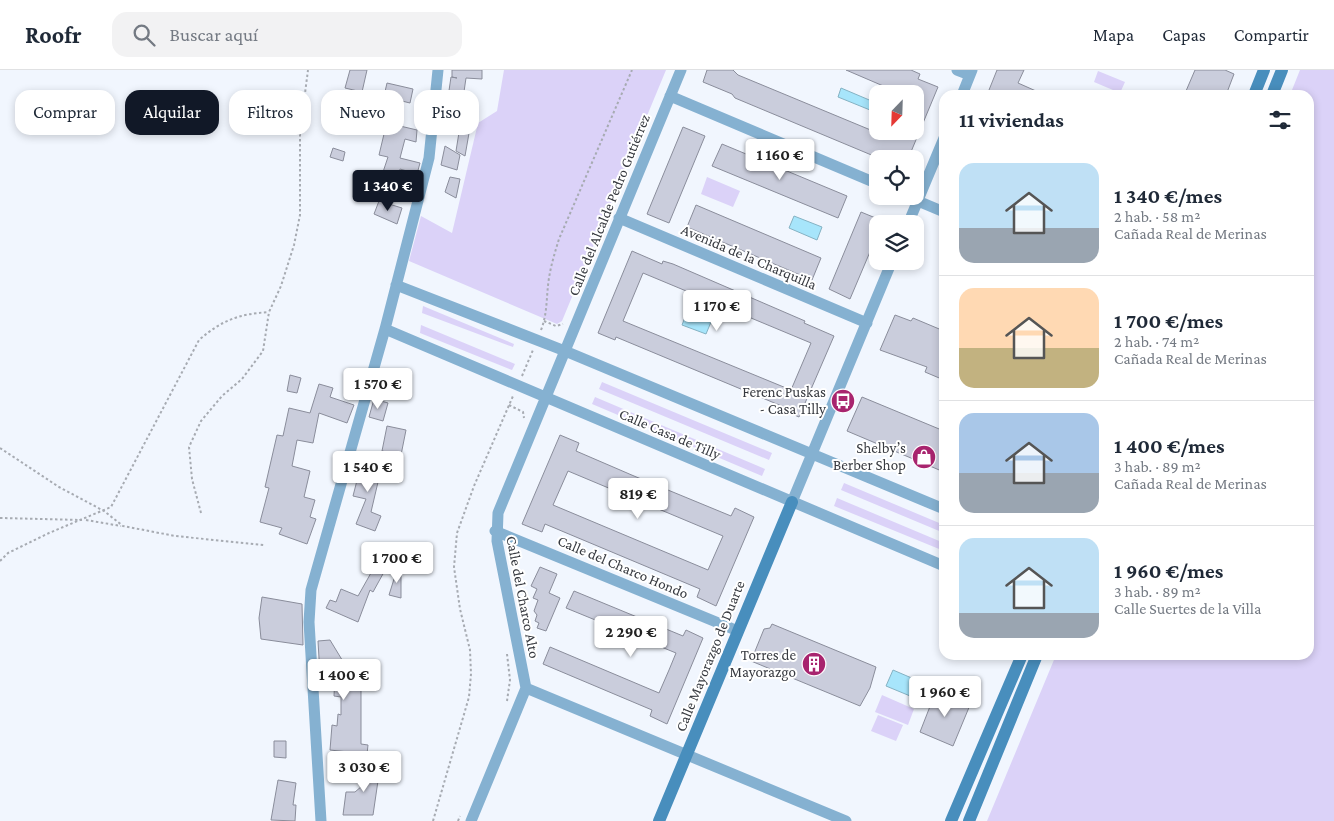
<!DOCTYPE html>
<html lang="es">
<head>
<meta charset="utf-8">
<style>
  :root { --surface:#fff; --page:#f2f2f3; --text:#1f2937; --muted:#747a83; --line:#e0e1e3; --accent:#111827 }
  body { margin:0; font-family:"Crimson Pro",serif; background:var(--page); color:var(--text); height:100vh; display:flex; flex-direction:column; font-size:19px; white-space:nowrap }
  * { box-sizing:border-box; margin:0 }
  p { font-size:16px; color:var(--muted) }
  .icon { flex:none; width:28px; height:28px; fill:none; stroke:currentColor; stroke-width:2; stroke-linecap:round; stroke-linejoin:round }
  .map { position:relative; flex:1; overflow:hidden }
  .side { position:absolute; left:939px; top:20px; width:375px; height:570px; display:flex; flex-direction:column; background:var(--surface); border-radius:15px; box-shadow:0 2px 8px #0003 }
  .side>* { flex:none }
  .banner { position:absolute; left:15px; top:20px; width:475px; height:45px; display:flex; gap:10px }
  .needle { width:32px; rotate:203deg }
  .tools { position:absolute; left:869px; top:15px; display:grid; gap:10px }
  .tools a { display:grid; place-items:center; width:55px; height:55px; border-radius:10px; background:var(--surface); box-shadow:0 2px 8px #0003; font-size:25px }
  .price { position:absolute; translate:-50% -42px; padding:0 11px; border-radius:5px; background:#fff; color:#222; font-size:16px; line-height:32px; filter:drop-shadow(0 1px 2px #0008) }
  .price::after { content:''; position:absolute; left:50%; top:30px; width:15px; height:11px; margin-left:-8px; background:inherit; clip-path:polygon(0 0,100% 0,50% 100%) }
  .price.current { background:var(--accent); color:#fff }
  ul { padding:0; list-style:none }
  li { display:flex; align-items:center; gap:15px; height:125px; padding:0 20px }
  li+li { border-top:1px solid var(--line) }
  li span { display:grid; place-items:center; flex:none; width:140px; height:100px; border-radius:15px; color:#555 }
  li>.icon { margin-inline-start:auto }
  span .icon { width:60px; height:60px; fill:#fffc; stroke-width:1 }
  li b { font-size:21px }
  h2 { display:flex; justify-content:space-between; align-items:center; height:60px; padding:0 20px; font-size:21px }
  .pill { padding:0 18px; border-radius:15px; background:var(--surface); box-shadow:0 2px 8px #0003; font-size:18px; line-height:45px }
  .pill.current { background:var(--accent); color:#fff }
  header { display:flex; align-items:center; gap:30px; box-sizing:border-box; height:70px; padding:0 25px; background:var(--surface); border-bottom:1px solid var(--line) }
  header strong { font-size:24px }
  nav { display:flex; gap:28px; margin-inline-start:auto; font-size:18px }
  .search { width:350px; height:45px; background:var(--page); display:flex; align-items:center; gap:12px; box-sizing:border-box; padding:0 18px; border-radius:15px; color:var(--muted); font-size:19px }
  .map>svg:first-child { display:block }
</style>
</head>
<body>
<header>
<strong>Roofr</strong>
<div class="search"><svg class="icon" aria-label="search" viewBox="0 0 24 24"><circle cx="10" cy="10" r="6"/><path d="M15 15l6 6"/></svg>Buscar aquí</div>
<nav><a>Mapa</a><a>Capas</a><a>Compartir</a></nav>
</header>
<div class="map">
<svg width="1334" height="751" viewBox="0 0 1334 751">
  <rect width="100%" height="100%" fill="#f1f6fe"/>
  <path fill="#dbd2f8" d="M504,0H666L562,251L557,254L409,191L421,146L452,163L478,53L497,41Z
    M1300,0H1334V751H987L1056,585H1309V25H1290Z
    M1098,1L1125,12L1120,23L1094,12Z
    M707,107L740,121L733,137L701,124Z
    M423,236L514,274L513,277L422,243Z
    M421,255L515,294L512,300L420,263Z
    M602,312L772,383L769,390L599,319Z
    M595,327L765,399L762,406L592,334Z
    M844,413L944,455V463L841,420Z
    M837,428L944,473V481L834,436Z
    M882,625L914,639L908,655L875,642Z
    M878,645L903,655L896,671L871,661Z"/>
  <path fill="#a7e5fb" stroke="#85b2c3" d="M841,18L874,32L870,40L838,27Z
    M794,146L822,157L817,170L789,158Z
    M687,242L711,252L706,264L682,255Z
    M893,600L921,612L915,628L886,616Z"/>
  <path fill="#cacddc" stroke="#8a8d9b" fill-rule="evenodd" d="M350,0H367L362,22L345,18Z
    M452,0H482V9L466,8L461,42L446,41L451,7L457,8L452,7Z
    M707,0H733L738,5L873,61H915V24H902L846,0H911L920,4L918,9L938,17L908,89H881L735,28L732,24L703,12Z
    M997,0H1024L1018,13L1045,25H987Z
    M1195,0H1225L1234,4L1226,25H1195L1186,21Z
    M387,13L413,19L410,33L402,31L400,56L417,60L416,72L405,69L400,88L420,93L417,104L400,99L395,119L379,114L388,87L379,85L384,64L382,63L387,27L384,26Z
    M462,44L472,46L465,86L456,81Z
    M683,57L705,66L669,153L647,144Z
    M722,74L847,126L838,148L712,96Z
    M445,76L460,85L457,100L441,95Z
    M333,78L345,82L343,91L330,87Z
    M450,107L460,109L456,128L445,122Z
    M379,131L402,138L397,154L374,144Z
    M696,135L821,188L812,210L687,157Z
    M861,142L878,149V163L850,229L829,219Z
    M632,181L662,194L663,191L673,194L805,251L804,253L834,266L799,347L783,340L784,337L616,267L615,270L598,263ZM643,203L811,273L791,320L623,251Z
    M895,245L911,251L913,248L944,261V310L925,302L927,297L880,280Z
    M290,305L301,308L297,323L287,321Z
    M319,314L333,318L330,327L354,335L347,353L319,343L313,373L297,370L292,396L310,401L304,427L315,430L310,447L316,449L307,474L279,464L282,458L260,452L269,418L265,417L277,365L283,366L289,338L310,343Z
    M862,327L944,361V402L847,361Z
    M374,329L388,333L383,351L369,347Z
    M387,356L406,360L401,385L382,381Z
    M560,365L579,373L576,381L634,406L731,446L735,438L754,447L716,536L697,527L700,519L545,454L542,462L522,454ZM568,401L723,466L708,500L553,435Z
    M363,387L382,395L371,442L381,446L375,461L356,454L366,429L353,426Z
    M399,493L401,494V528L389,525Z
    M376,494L384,502L373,522L370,520L358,552L326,538L330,530L336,532L341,519L358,526Z
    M540,497L557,504L549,523L560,528L546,561L537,558L539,553L535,551L537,545L534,541L538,530L533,528L537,519L531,516Z
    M574,521L683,566L686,560L703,568L667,654L650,646L652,640L543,594L550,577L659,623L669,600L676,583L566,538Z
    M262,527L302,534L303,575L261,569L259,548Z
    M772,554L876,597L870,618L860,636L751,591L764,559L770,558Z
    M330,570L347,598H350L361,610V674L368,675L367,684L330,680L332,655L337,656L338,644L341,645V627L334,626L335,605H320L318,571Z
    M936,621L970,635L953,676L920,662Z
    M274,671H286V688L274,687Z
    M368,687L378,688L377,704H379L373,745H343L346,722H355L362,716Z
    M278,710L296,713L293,735H296L295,751L271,750Z"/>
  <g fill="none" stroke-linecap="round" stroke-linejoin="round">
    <path stroke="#a7abb2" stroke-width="2" stroke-dasharray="2.5 2.5" stroke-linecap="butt" d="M544,251L556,256L563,254
      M541,260C548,242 546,226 549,208C551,195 555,182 559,169L632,0
      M522,306L533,280
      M509,335L523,342L524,348
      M0,378L59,417L104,441L123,456L175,466L264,475
      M201,443L192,409L189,377L201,351L222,326L242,309L263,281L269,242L281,216L294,175L300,145V62L308,0
      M0,448L82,450
      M86,450L121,456
      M0,491L8,483L49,463L111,437L199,270C222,250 239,244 269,242
      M507,584L510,610L507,631
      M433,751L469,627L471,604L470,580L460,539L454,497L457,463L474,416L513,326
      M458,751L460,746"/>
    <path stroke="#85b1d1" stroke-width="11" d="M957,0L970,5
      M962,25L972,0
      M670,26L878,114
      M906,126L944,142
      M619,148L867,253
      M908,154L944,68
      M396,215L565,281L944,439
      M385,259L944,496
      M792,432L892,191
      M495,461L738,561
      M526,618L846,751
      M321,751L309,552L311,520L385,259L429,88L438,0
      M471,751L526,618L497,471L498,443L681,0"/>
    <path stroke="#488ebd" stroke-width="12" d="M1254,25L1264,0
      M1272,25L1282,0
      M659,751L792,432
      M951,751L1022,585
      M969,751L1037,585"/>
  </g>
  <defs>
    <g id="bus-disc" transform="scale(1.25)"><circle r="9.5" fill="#a8246e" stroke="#fff"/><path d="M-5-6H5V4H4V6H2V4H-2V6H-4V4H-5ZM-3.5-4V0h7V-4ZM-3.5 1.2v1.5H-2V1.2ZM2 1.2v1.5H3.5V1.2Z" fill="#fff"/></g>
    <g id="shop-disc" transform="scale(1.25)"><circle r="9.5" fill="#a8246e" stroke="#fff"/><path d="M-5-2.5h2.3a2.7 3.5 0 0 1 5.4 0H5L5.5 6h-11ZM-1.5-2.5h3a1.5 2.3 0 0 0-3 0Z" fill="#fff"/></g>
    <g id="building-disc" transform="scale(1.25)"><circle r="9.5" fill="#a8246e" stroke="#fff"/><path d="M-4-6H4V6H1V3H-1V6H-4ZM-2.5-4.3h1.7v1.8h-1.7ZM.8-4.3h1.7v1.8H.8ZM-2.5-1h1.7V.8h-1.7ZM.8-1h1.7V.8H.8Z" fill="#fff"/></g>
  </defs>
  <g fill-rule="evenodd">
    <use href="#bus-disc" x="843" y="331"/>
    <use href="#shop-disc" x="924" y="387"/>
    <use href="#building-disc" x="814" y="594"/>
  </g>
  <g text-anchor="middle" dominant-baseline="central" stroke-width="4" stroke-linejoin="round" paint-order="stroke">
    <g font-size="15" fill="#373a40" stroke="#fff">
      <text transform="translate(609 135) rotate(-68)">Calle del Alcalde Pedro Gutiérrez</text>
      <text transform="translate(749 187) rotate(23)">Avenida de la Charquilla</text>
      <text transform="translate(670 364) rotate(23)">Calle Casa de Tilly</text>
      <text transform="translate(623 497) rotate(23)">Calle del Charco Hondo</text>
      <text transform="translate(523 527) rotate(79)">Calle del Charco Alto</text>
      <text transform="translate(710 586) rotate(-68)">Calle Mayorazgo de Duarte</text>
    </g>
    <g font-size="15" fill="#373a40" stroke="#fff" text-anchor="end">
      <text x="826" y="322">Ferenc Puskas<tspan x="826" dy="17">- Casa Tilly</tspan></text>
      <text x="906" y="378">Shelby’s<tspan x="906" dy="17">Berber Shop</tspan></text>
      <text x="796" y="585">Torres de<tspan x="796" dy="17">Mayorazgo</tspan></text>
    </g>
  </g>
</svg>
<div class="tools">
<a><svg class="needle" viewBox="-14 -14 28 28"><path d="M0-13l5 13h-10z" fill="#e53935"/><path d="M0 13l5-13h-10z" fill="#747a83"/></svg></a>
<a><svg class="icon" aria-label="locate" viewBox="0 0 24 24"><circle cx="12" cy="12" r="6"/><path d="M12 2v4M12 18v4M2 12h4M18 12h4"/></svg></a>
<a><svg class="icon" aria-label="layers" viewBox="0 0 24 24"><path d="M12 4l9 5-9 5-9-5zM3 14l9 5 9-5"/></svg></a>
</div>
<b class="price" style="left:780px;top:111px">1 160 €</b>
<b class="price current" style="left:388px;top:142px">1 340 €</b>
<b class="price" style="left:717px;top:262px">1 170 €</b>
<b class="price" style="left:378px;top:340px">1 570 €</b>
<b class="price" style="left:368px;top:423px">1 540 €</b>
<b class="price" style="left:638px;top:450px">819 €</b>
<b class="price" style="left:397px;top:514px">1 700 €</b>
<b class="price" style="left:631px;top:588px">2 290 €</b>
<b class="price" style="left:344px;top:631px">1 400 €</b>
<b class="price" style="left:945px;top:648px">1 960 €</b>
<b class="price" style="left:364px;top:723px">3 030 €</b>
<div class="banner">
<a class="pill">Comprar</a>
<a class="pill current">Alquilar</a>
<a class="pill">Filtros</a>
<a class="pill">Nuevo</a>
<a class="pill">Piso</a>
</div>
<section class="side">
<h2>11 viviendas<svg class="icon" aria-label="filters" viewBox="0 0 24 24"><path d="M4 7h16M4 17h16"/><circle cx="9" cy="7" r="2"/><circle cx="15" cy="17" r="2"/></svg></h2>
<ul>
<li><span style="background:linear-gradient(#bfe0f5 65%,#9aa5b1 0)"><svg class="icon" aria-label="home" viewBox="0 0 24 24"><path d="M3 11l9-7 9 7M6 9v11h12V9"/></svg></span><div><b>1 340 €/mes</b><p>2 hab. · 58 m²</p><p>Cañada Real de Merinas</p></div></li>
<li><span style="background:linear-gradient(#ffd9b3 60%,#c2b280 0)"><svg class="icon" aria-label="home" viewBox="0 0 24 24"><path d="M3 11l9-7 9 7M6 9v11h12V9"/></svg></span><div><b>1 700 €/mes</b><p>2 hab. · 74 m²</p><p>Cañada Real de Merinas</p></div></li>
<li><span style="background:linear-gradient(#a9c7e8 60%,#9aa5b1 0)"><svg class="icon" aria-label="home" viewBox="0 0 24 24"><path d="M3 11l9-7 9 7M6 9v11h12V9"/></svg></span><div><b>1 400 €/mes</b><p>3 hab. · 89 m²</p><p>Cañada Real de Merinas</p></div></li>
<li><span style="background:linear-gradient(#bfe0f5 75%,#9aa5b1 0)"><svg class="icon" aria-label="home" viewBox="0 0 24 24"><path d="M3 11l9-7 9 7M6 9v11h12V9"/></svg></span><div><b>1 960 €/mes</b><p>3 hab. · 89 m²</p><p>Calle Suertes de la Villa</p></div></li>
</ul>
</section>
</div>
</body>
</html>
